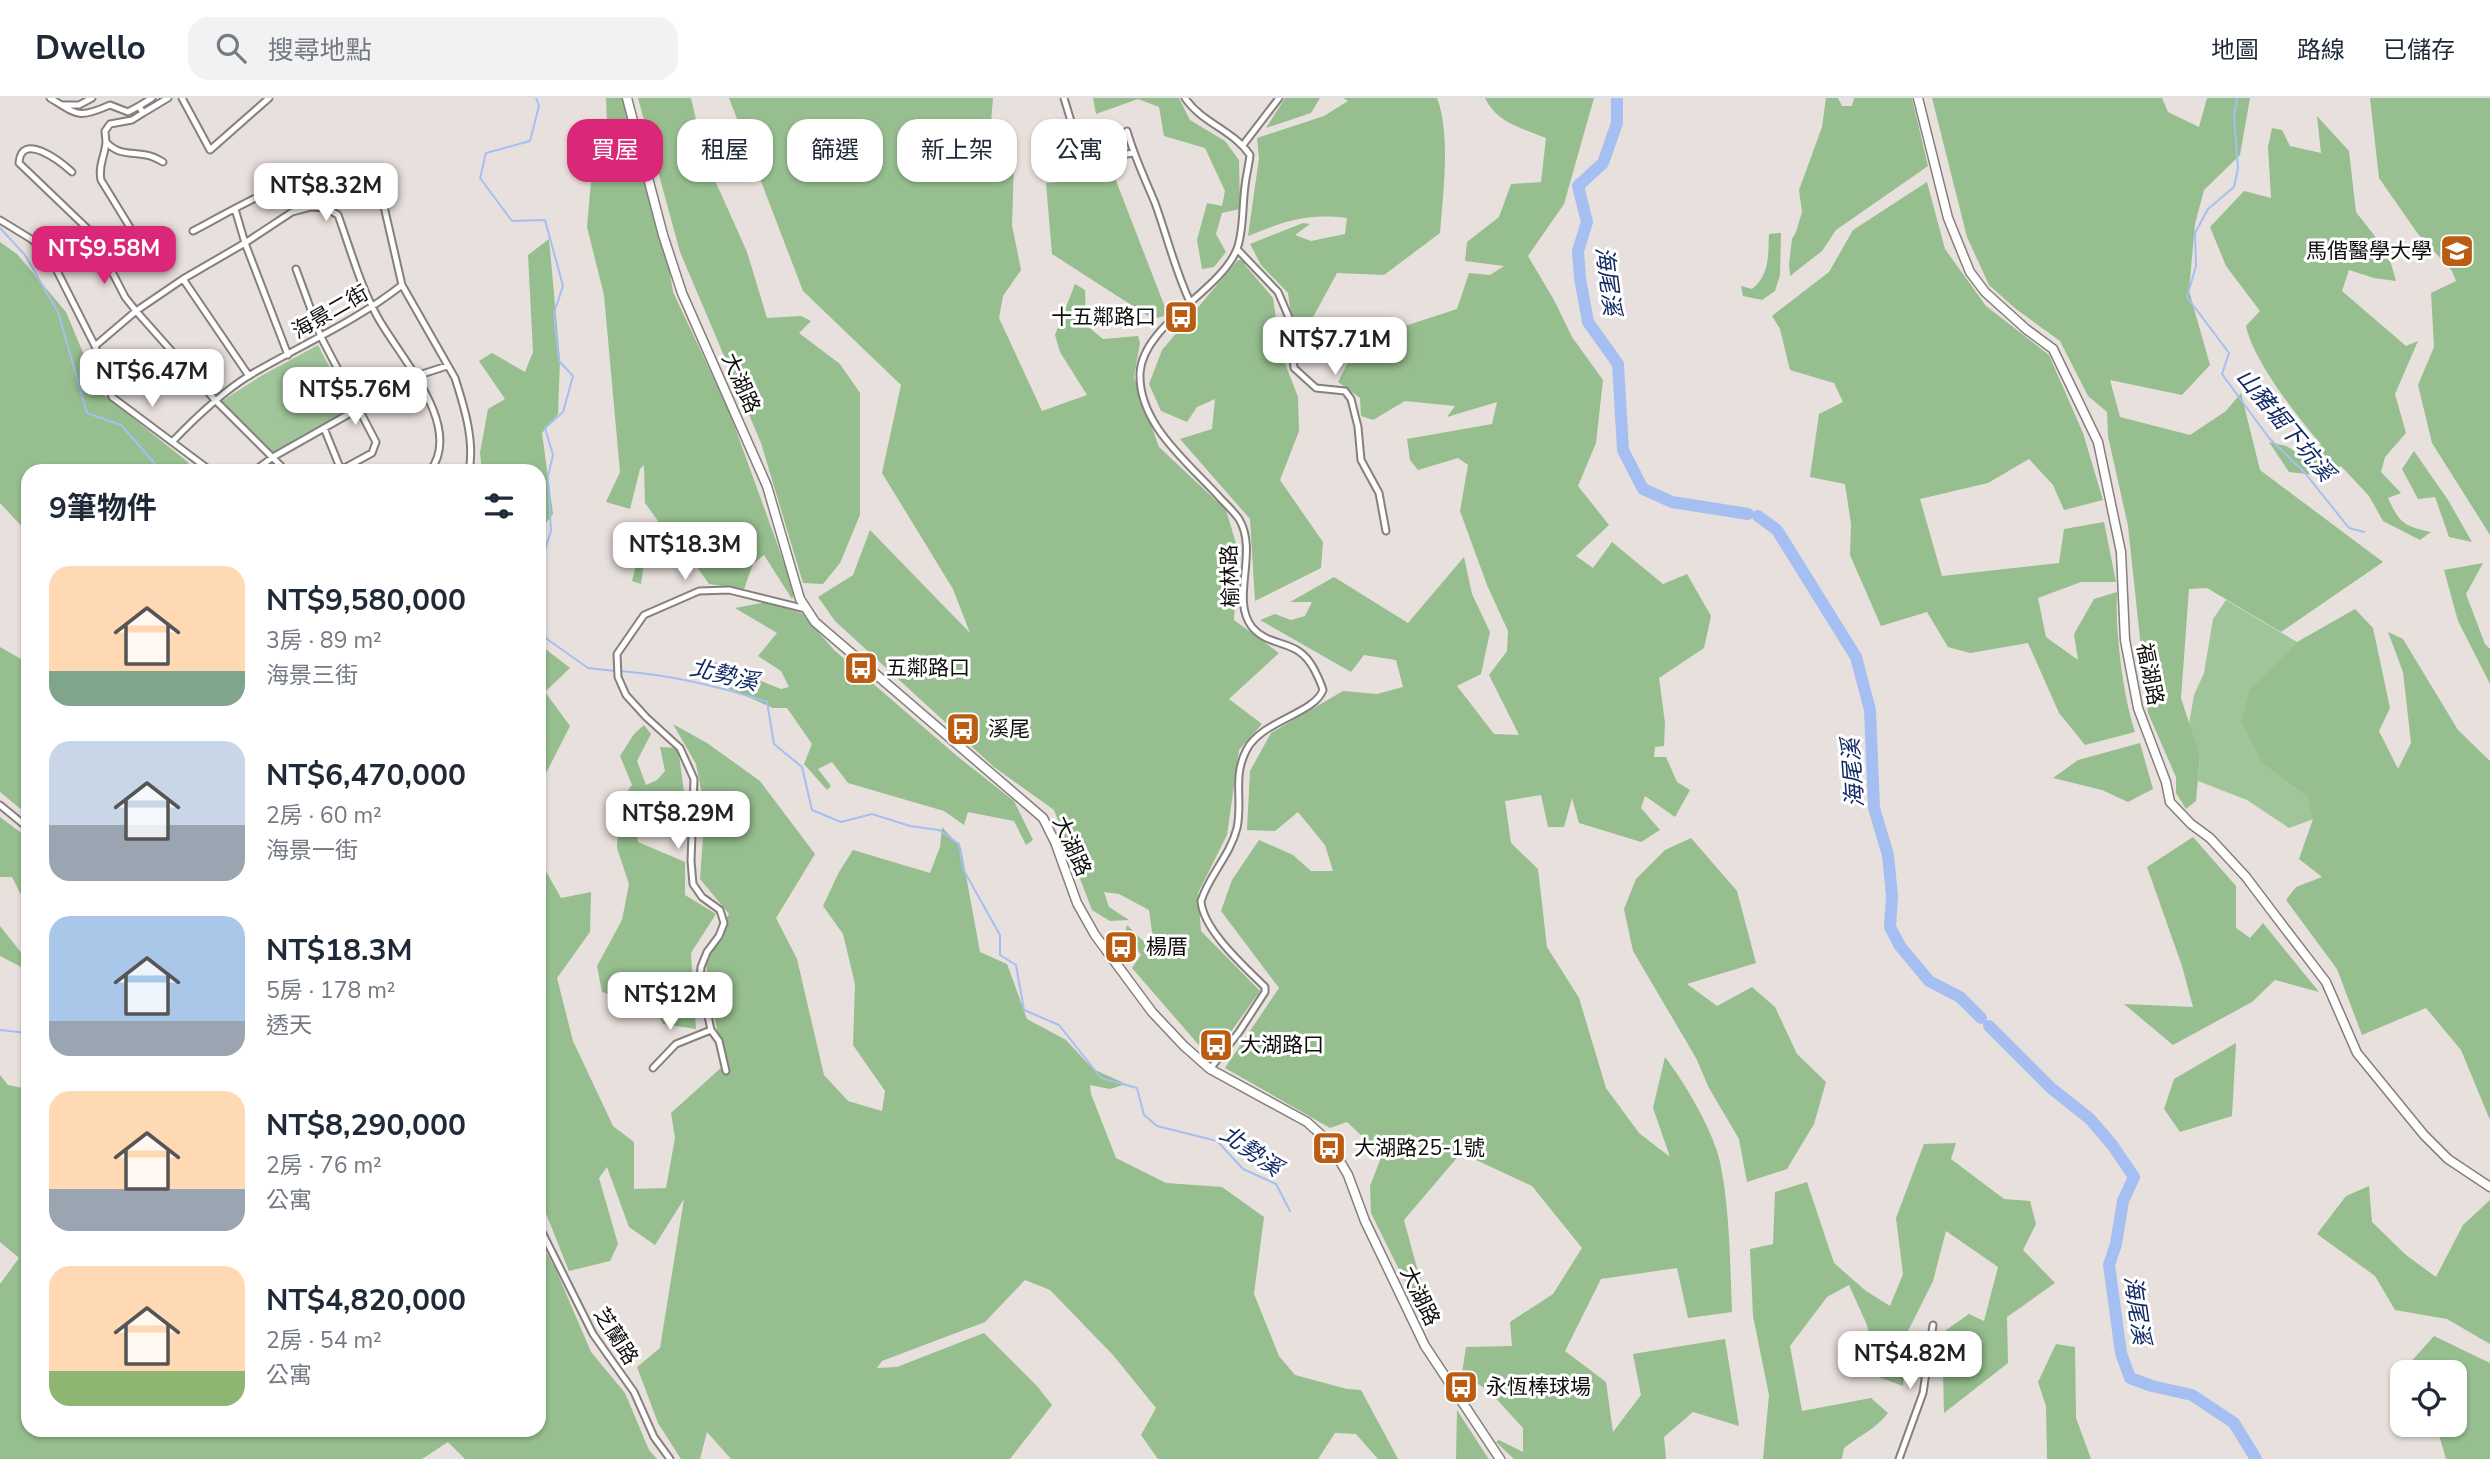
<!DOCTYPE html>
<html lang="zh-TW">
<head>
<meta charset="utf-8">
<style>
  :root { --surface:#fff; --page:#f2f2f3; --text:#1f2937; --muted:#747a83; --line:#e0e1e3; --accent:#db2777 }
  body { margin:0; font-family:"Nunito Sans","Noto Sans TC",sans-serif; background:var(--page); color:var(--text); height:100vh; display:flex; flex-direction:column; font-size:26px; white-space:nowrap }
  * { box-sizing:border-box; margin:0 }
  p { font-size:23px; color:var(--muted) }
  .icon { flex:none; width:38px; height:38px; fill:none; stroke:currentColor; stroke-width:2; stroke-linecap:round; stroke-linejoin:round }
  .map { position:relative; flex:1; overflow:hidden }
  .drawer { position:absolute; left:21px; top:366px; width:525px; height:973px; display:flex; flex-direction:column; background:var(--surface); border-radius:21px; box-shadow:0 2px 5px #0004 }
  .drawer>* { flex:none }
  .guide { position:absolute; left:567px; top:21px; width:665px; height:63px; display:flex; gap:14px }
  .fabs { position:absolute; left:2390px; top:1262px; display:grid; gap:14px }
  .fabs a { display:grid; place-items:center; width:77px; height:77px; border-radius:14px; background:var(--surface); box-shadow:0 2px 5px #0004; font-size:35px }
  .price { position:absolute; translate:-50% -60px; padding:0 16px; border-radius:14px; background:#fff; color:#222; font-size:23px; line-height:46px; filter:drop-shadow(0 2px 4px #0008) }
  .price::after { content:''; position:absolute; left:50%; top:42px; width:21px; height:16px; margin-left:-10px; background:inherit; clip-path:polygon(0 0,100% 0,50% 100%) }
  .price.selected { background:var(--accent); color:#fff }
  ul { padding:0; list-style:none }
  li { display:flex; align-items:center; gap:21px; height:175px; padding:0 28px }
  li span { display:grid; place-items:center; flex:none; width:196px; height:140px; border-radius:21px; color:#555 }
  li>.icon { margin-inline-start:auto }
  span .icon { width:84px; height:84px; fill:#fffc; stroke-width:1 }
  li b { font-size:30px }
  h2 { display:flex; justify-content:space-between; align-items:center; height:84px; padding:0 28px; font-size:30px }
  .chip { padding:0 24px; border-radius:21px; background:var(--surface); box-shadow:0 2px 5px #0004; font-size:24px; line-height:63px }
  .chip.selected { background:var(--accent); color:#fff }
  header { display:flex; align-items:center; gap:42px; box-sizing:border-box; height:98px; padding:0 35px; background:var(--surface); border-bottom:2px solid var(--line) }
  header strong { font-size:33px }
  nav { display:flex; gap:38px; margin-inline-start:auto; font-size:24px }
  .search { width:490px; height:63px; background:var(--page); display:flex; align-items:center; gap:18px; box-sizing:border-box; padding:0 24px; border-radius:21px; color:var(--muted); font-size:26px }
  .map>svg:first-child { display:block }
</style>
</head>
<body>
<header>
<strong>Dwello</strong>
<div class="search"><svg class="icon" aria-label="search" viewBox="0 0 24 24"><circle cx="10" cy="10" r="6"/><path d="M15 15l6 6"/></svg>搜尋地點</div>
<nav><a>地圖</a><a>路線</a><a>已儲存</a></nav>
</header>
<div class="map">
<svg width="2490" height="1361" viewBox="0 0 2490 1361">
  <rect width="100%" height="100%" fill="#e8e0dc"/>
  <path fill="#a1c59b" d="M318,247L351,311L272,356L222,303L261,278Z
    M2226,502L2297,544L2251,589L2263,666L2307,699L2314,721L2289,730L2247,702L2198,683L2200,658L2189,626L2194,597L2204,575L2213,521Z"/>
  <path fill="#96be8e" d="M606,0H625L668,163L673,194L729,313L795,495L792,501L764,457L753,466L744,491L709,486L692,462L666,458L644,466L641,486L632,483L635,471L658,423L645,405L644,367L640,371L630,411L606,404L620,374L604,197L587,129L591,83L608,50Z
    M638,0H691L705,60L747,154L767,220L801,218L811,223L799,235L840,266L860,295V417L840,465L823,486L803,485L761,345L680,154Z
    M729,0H993L988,61L1014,65L1012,127L1021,172L1003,198L999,220L1042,313L1087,297L1060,254L1055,237L1075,186L1085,192L1086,227L1103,241L1138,238L1140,245L1134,279L1159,349L1226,412L1238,452L1234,522L1279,555L1229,601L1262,626L1239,652L1227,737L1198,795L1201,833L1260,893L1215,956L1204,953L1132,870L1141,857L1125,835L1127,827L1145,845L1153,841L1149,812L1119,796L1104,794L1109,809L1129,822L1110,823L1092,812L1054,712L994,669L835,523L818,499L853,477L870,432L970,535L953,491L882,375L901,287L803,193Z
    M1093,0H1179L1190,22L1225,43L1239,62L1240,111L1222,115L1216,136L1226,154L1214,169L1202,171L1197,142L1207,105L1222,108L1225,93L1205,50L1164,38L1159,9L1138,1L1096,16Z
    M1285,0H1320L1311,15L1266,30Z
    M1343,0H1437C1451,36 1443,96 1440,135L1384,177L1337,175L1311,223V234L1297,262L1288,195L1261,167L1250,146L1303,125L1310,126L1295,137L1311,143L1345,136L1347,120C1305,115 1286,123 1248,138L1259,60L1257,40L1324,18L1348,3Z
    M1485,0H1594L1564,106L1528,158L1554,202L1572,239L1603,282L1596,345L1578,388L1609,427L1576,458L1593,470L1612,444L1663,486L1687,476L1711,518L1704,550L1659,580L1665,625L1664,648L1655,649L1654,659H1666L1677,684L1690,692L1675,719L1645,698L1641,710L1660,732L1641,744L1579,725L1572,700L1564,729H1548L1541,697L1505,703L1511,745L1538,771L1547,849L1579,900L1606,990L1639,1035L1670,1059L1653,1010L1665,959C1685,985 1716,1037 1721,1069C1730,1116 1730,1166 1732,1214L1688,1220L1677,1170L1601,1181L1565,1253L1606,1284L1613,1334L1641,1297L1633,1256L1725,1241L1739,1328L1693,1314L1664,1339L1666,1361H1514L1496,1344L1499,1342L1523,1354V1330L1490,1294L1462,1275L1466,1249L1512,1248L1510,1224L1553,1196L1582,1150L1532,1088L1461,1055L1404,1122L1417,1170L1437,1224L1428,1230L1371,1115L1370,1088L1382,1057L1347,1024L1330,1030L1225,970L1279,890L1221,813L1232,782L1259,742L1293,757L1311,773H1333L1325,747L1298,714L1275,733L1247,732L1250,673L1271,635L1343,593L1377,596L1403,589L1396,562L1364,557L1351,574L1260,522L1275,516L1291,522L1305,518L1312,504H1290L1334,479L1408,525L1464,459L1472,496L1490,534L1481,576L1457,588L1494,636L1519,637L1489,577L1507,553L1508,533L1487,487L1460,413L1468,367L1458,360L1418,372L1410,362L1407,341L1492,326L1497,304L1447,319L1455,308L1405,303L1373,322L1361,318L1360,300L1338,284L1359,243L1457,211L1469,175L1490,177L1504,168L1465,163L1467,144L1499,119L1511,86L1541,84L1546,40C1522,30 1497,25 1485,0Z
    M1826,0H1838L1842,8H1852L1854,0H1912L1928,68L1836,132L1822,153L1790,178L1789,166L1792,141L1796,134L1802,114L1799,92L1822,29Z
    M1932,0H2162L2168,14L2199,29L2207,0H2250L2240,57L2204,92L2195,126L2189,193L2210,267L2182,297L2110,282L2120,319L2190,337L2226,313L2241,295L2260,372L2383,464L2281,534L2207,490L2189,491L2181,600L2200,658L2196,703L2186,711L2176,695V679L2148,615L2128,428L2108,338L2107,314L2088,298L2060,243L2016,211L1989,187L1967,139Z
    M2370,0H2490V437L2432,345L2418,287L2434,249L2431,195L2456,183L2452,173L2418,136L2379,80Z
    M2317,18L2349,53L2356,114L2388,155L2396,183L2374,180L2349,172L2342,193L2406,248L2418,243L2395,296L2406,335L2385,359L2381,374L2401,395L2388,400C2400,426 2404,428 2431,434L2420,442L2383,423L2369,398L2341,368L2316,377L2289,374L2269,344L2286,348L2309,362L2321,346C2297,319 2253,262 2246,228L2260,213L2226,168L2210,129L2244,93L2271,100L2268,49L2272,30L2282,32L2290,48L2321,55Z
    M1115,80L1168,217L1153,221L1052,156L1046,85Z
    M1927,84L1945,151L1986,208L2049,257L2083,335L2103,402L2064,412L2053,387L2029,361L1988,385L1920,401L1942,478L2059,465L2064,431L2104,424L2116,484H2081L2038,500L2046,539L2078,562L2074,536L2094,501L2117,494C2115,533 2123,598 2135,634L2085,647L2059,615L2028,545L1970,555L1948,549L1927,514L1881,528L1850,457L1851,426L1845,386L1810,379L1819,316L1843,304L1834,285L1790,272L1780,231L1772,218L1829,174L1853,132Z
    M1781,135L1780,177L1775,193L1762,202L1743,198L1741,188L1752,191C1770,177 1768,157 1769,136Z
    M549,141L560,261L558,316L542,335L553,416L539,434V373H482L480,355L488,311L505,301L479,263L492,255L525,274L533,254L528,157Z
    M0,144L17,156L66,214L99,293L189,365L173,373H28V435L0,405Z
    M1238,162H1244L1245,167L1273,200L1281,255L1298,299L1299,333L1280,382L1323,444L1321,470L1255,503L1250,421L1180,341L1212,331L1215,301L1197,309L1187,324L1161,313L1149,286L1162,252Z
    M2414,353L2448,402L2472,444L2449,439L2435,399L2418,401L2402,371Z
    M2483,465L2466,496L2485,546L2490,551V586L2458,523L2444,472Z
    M767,504L802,515L834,552L957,658L1014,703L1033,742L1026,747L1014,723L968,714L964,727L944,713L848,685L832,664L818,671L831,688L827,692L804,666L812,646L787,610H773L693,575L706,561L781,591L789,589L781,573L758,558L777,535L735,510Z
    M2355,511L2373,530L2390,610L2379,633L2398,671L2411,645L2403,574L2388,534L2403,541L2458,632L2490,663V1022L2461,952L2426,910L2362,937L2337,871L2286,802L2296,789L2322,779L2299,761L2313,721L2307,699L2263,666L2241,623L2251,589L2297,544Z
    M539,546L570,570L545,594L570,628L539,689Z
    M0,549L28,565V717L0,694Z
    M673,626L707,645L760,683L815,756L776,820L797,861L824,977L848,1003L882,1013L885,993L853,947L855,886L843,836L823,808L839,774L853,752L930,775L940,749L942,729L961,750L980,854L1007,866L1027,921L1066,942L1093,971L1126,986L1110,991L1090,987L1091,996L1116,1060L1166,1085L1222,1089L1264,1119L1254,1196L1279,1258L1295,1277L1347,1291L1361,1292L1398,1361H1378L1356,1336L1335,1335L1318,1361H1158L1141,1337L1156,1310L1113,1257L1050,1192L1025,1182L985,1224L882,1263L877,1270L897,1269L984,1235L1037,1288L1052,1307L1010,1361H731L707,1334L700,1361H681L658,1325L637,1269L660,1250L684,1101L655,1147L629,1129L607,1069L599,1080L618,1146L610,1163L569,1173L539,1098V761L561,800L591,794L590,834L557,880L573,943L613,1028L634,1044V1091L666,1090L675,1040L671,1015L723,968L704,855L729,816L700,781L705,711L696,666Z
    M644,627L651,636L637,663L646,687L657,682L665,673L660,649L678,650L685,700L678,730L643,717L634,720L638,744L685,764V797L716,816L691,855L696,931L663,926L645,892L623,901L602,894L597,868L622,822L629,786L617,750L620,703L632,687L620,658L634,636Z
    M2140,645L2153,691L2128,704L2102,692L2053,680L2078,662Z
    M0,719L28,740V805L23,801L12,779H0Z
    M2193,739L2236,788V830L2250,840L2263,825L2319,894L2275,882L2252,904L2173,947L2124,906L2193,909L2182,868L2147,769Z
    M1691,740L1737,793L1756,865L1687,886L1717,908L1752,889L1775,909L1797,956L1826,984L1814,1026L1787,1071L1747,1084L1739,1041L1709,990L1696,960L1633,853L1624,811L1636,781L1665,752Z
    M0,828L23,857L27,872L0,858Z
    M2236,945L2232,1018L2180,1034L2164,1011L2174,981Z
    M0,977L8,987L28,991V1332H539V1141L556,1172L591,1254L625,1295L649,1352L657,1361H465L448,1344L422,1361H0V1186L19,1160L0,1144Z
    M1956,1045L1951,1061L2004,1101L2030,1103L2036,1126L2023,1152L2055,1185L2007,1219L2008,1265L1944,1315L1942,1235L1969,1216L1984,1223L1998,1169L1946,1133L1933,1183L1908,1233L1903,1288L1878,1279L1867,1227L1849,1187L1827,1199L1790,1248L1802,1313L1871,1300L1888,1315C1877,1330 1859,1338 1844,1350L1842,1361H1763L1769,1297L1753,1218L1750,1151L1773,1146L1775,1094L1807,1084L1834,1165L1866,1193L1890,1208L1903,1176L1896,1120L1924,1046Z
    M2369,1088L2372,1124L2406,1157L2436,1179L2463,1127L2490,1102V1246L2447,1221L2395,1212L2375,1178L2317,1136L2346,1098Z
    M2434,1238L2490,1265V1361H2446L2436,1327L2455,1326V1274H2403V1292L2392,1285Z
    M2056,1246L2075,1249L2076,1320L2091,1361H2047L2046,1308L2038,1284Z
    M1457,1312L1486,1357L1489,1361H1456Z"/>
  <path fill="#a5bff3" d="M316,275L318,280L315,282L316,284L330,303L326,306L321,301L313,303L306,295L293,303L289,288Z"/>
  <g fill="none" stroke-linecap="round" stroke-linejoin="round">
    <path stroke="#a5bff3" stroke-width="2" d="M536,0L539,8L530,43L486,55L480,80L512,123L545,122L563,188L554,215L559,263L573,278L563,314L545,330L553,357L548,378L551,433L539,471
      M2237,0L2234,18L2238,70L2234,89L2208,111L2195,135L2196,168L2187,199L2229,255L2222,276L2269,340L2305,375L2349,430L2364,434
      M0,130L25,157L58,214L87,315L121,327L157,368L169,373
      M539,532L547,541L588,570L615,573
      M620,573C670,577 719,588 767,604L774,646L802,669L812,712L841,724L872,716L910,728L939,732L959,746L963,771L1000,837V857L1016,867L1024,912L1059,927L1101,980L1137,990L1144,1017L1157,1028L1217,1043L1243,1071L1276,1086L1290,1113
      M0,932L28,935"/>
    <path stroke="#a5bff3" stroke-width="12" d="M1617,0V25L1603,65L1578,88L1587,124L1578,153L1580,180L1588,224L1618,266L1623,352L1643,391L1672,404L1748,416
      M1758,418L1777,432L1856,559L1870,612L1874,710L1888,757L1892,798L1890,829L1900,848L1929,883L1960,899L1981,920
      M1989,928L2051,990L2090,1021L2113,1048L2134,1079L2123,1103L2116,1146L2109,1167L2121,1255L2130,1280L2152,1288L2192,1297L2234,1325L2256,1361"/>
    <g stroke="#867f7b" stroke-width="9">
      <path id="street" d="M50,0C78,17 78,21 110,7L128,14L139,8L143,15L168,0
        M182,0L210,52L269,0
        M1064,0L1083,63L1133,55
        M1185,0C1203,26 1232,31 1250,57C1249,67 1246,78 1245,88C1242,109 1244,132 1237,151C1220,194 1143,226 1140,275C1138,327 1190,366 1221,401C1227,407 1234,414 1239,421C1259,454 1230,501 1252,529C1271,552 1298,538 1315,573C1318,579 1321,585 1323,592C1314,616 1263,622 1247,651C1232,678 1243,703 1237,730C1230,758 1209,777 1201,803C1203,832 1245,869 1265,889V894L1239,934L1210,971
        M62,7H79L92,0
        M139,8L152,0
        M143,15L132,22L110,26L105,33L106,44C118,57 129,54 146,57C152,58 158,61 163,64
        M1127,33C1134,58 1145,81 1155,105C1167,138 1175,172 1190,204
        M106,44C105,58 98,67 101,82L142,149
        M1243,47L1279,0
        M72,74C60,63 21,33 19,65L92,135L125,199L136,213L215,302L286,373
        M235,111L245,145L288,257
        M0,122L31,141L49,157L95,248L112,299L211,373
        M193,133C236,111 313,60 362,79C368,81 374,87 380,91L402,187L455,280C464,308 475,343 469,373
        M1237,151L1278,194L1290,222L1294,270L1316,290L1345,293L1351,301L1358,329L1361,362L1379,395L1386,433
        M296,171L321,239L376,344L372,355L339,373
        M183,181L249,278
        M95,248L136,213L183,181L245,145L292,114L311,109L326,110L338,117C350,150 360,187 377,218C398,257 465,328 430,373
        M324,330L341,372
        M173,343C196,319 221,295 250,277C301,247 355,224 402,187
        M254,373L273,359L416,278L447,268
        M0,707L28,730
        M653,970L676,946L711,932
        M726,973L719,943L711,932L700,881L701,869L707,854L719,838L724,825L720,812L702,799L693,786L691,763L694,681L680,650L646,619L626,597L618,579L617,556L644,517L699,493L729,492L806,511
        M539,1128L593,1236L634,1294L654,1339L670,1361
        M1899,1361L1923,1295L1933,1227"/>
    </g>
    <g stroke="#867f7b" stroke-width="11">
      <path id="secondary" d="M627,0L663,137L682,195L767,388L800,501L815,524L1043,720L1055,744L1077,805L1095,837L1152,914L1184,948L1210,971L1307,1024L1328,1043L1348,1077L1365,1123L1425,1248L1500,1361
        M1918,0L1948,120L1970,174L1985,194L2026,231L2053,251L2098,344L2121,454L2125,542L2138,610L2166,684L2170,704L2191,726L2210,740L2246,779L2277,820L2326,884L2357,955L2424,1037L2448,1061L2490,1089"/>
    </g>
    <use href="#street" stroke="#fff" stroke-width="5"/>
    <use href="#secondary" stroke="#fff" stroke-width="8"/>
  </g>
  <defs>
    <g id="university-square" transform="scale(1.75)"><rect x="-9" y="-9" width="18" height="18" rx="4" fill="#ba5c12" stroke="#fff"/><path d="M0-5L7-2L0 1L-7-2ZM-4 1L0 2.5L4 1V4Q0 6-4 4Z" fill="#fff"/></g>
    <g id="bus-square" transform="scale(1.75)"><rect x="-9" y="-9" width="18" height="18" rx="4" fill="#ba5c12" stroke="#fff"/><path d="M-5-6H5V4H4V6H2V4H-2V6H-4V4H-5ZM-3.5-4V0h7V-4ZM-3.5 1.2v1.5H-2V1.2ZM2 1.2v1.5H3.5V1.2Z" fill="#fff"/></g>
  </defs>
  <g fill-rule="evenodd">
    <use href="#university-square" x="2457" y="153"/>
    <use href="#bus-square" x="1181" y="219"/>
    <use href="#bus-square" x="861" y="570"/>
    <use href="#bus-square" x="963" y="631"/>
    <use href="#bus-square" x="1121" y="849"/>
    <use href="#bus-square" x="1216" y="947"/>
    <use href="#bus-square" x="1329" y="1050"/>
    <use href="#bus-square" x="1461" y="1289"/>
  </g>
  <g text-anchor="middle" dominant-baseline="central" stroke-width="6" stroke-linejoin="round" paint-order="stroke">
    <g font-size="21" fill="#100e0c" stroke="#fff" text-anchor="start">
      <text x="2432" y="153" text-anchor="end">馬偕醫學大學</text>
      <text x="1156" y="219" text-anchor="end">十五鄰路口</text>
      <text x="886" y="570">五鄰路口</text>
      <text x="988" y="631">溪尾</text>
      <text x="1146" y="849">楊厝</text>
      <text x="1240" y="947">大湖路口</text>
      <text x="1354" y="1050">大湖路25-1號</text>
      <text x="1486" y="1289">永恆棒球場</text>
    </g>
    <g font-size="21" fill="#100e0c" stroke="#fff">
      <text transform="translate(330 214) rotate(-30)">海景二街</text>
      <text transform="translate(741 285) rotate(66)">大湖路</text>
      <text transform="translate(1230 478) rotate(-92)">榆林路</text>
      <text transform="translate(2150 576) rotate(79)">福湖路</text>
      <text transform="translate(1072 748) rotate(66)">大湖路</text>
      <text transform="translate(1420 1198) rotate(64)">大湖路</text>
      <text transform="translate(616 1238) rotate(58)">芝蘭路</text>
    </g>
    <g font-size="23" font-style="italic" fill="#112965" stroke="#fff">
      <text transform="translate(1608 183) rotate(83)">海尾溪</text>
      <text transform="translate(2285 327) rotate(50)">山豬堀下坑溪</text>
      <text transform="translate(724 577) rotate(13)">北勢溪</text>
      <text transform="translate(1853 675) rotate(-94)">海尾溪</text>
      <text transform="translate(1251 1053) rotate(35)">北勢溪</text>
      <text transform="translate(2137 1212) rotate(82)">海尾溪</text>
    </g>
  </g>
</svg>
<div class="fabs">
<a><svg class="icon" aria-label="locate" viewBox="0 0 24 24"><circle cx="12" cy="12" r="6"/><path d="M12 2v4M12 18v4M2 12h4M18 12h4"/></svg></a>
</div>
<b class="price" style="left:326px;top:125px">NT$8.32M</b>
<b class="price selected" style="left:104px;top:188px">NT$9.58M</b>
<b class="price" style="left:1335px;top:279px">NT$7.71M</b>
<b class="price" style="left:152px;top:311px">NT$6.47M</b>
<b class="price" style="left:355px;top:329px">NT$5.76M</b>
<b class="price" style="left:685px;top:484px">NT$18.3M</b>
<b class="price" style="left:678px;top:753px">NT$8.29M</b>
<b class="price" style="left:670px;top:934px">NT$12M</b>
<b class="price" style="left:1910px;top:1293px">NT$4.82M</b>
<div class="guide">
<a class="chip selected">買屋</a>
<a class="chip">租屋</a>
<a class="chip">篩選</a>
<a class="chip">新上架</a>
<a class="chip">公寓</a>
</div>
<section class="drawer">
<h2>9筆物件<svg class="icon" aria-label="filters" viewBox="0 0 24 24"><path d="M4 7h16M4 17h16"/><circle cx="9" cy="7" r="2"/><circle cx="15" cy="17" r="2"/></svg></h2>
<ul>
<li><span style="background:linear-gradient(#ffd9b3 75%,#7fa58c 0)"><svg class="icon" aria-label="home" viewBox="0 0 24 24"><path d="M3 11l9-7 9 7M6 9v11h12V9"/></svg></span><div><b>NT$9,580,000</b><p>3房 · 89 m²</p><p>海景三街</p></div></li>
<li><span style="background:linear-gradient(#c9d6e8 60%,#9aa5b1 0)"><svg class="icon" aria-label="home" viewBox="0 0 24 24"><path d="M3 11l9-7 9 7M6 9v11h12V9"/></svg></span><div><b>NT$6,470,000</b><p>2房 · 60 m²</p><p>海景一街</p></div></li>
<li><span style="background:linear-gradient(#a9c7e8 75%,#9aa5b1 0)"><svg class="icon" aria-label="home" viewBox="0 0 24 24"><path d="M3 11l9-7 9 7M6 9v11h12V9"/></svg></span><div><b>NT$18.3M</b><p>5房 · 178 m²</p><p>透天</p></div></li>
<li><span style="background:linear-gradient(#ffd9b3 70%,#9aa5b1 0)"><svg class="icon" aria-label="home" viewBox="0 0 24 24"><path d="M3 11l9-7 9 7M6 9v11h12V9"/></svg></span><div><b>NT$8,290,000</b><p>2房 · 76 m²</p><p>公寓</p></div></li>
<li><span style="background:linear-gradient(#ffd9b3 75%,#8fb573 0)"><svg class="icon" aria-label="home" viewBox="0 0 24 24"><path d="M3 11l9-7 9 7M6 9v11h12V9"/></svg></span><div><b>NT$4,820,000</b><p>2房 · 54 m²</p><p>公寓</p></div></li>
</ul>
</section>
</div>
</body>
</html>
